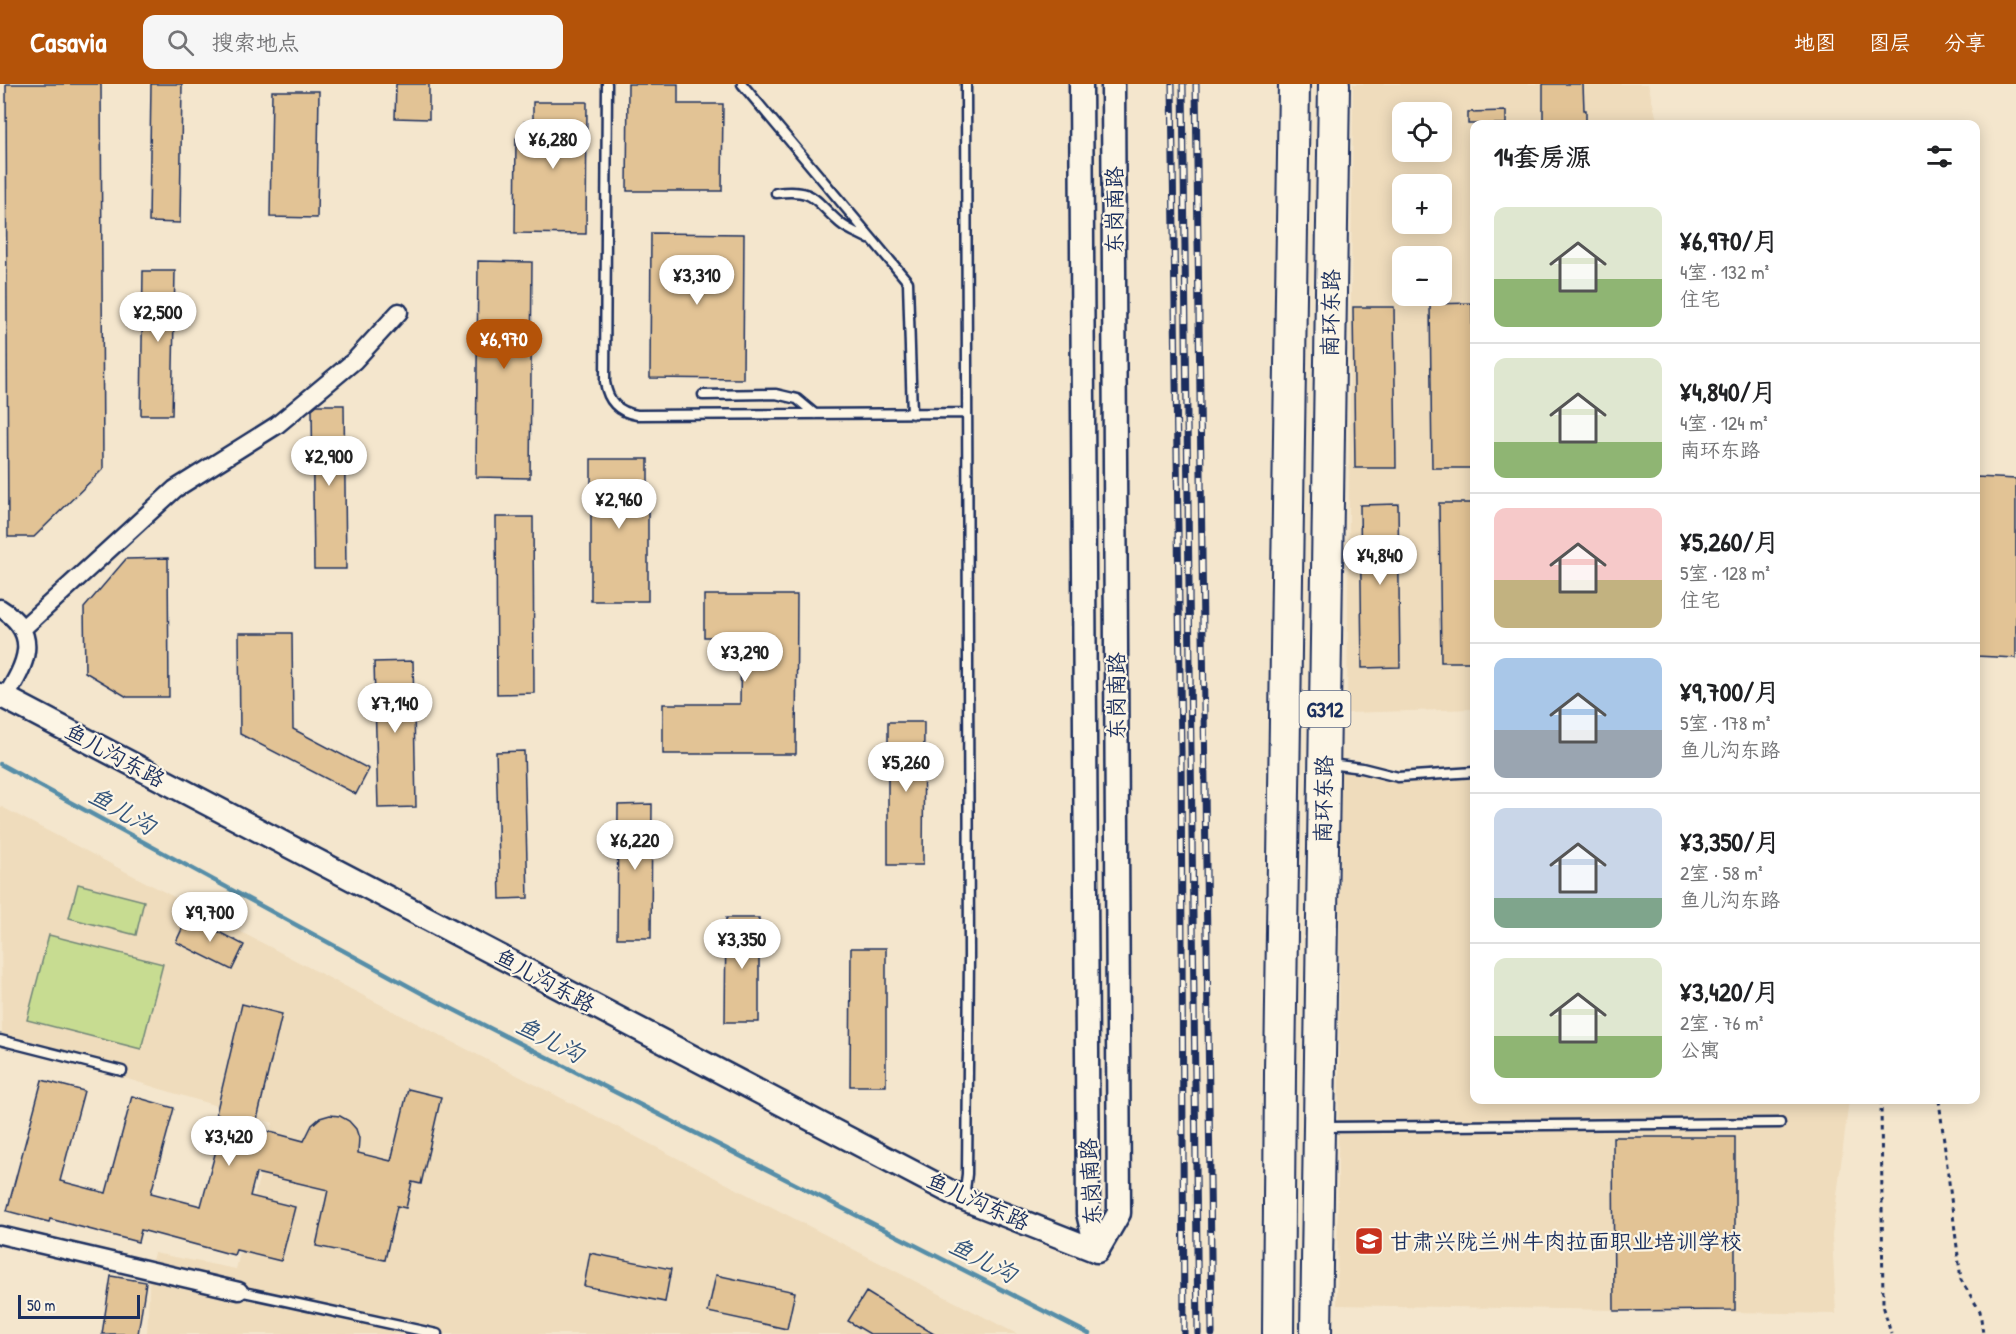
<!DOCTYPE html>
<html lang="zh">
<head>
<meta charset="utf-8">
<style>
  :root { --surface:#fff; --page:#f6f6f6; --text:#202124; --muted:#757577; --line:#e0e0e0; --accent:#b45309 }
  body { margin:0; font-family:"Patrick Hand","LXGW WenKai TC",sans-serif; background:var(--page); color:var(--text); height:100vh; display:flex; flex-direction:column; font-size:22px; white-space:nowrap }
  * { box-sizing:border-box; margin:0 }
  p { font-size:20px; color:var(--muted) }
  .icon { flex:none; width:33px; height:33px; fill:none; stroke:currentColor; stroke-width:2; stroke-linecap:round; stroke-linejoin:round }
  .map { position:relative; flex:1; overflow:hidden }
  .drawer { position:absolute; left:1470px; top:36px; width:510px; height:984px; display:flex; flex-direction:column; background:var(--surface); border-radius:12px; box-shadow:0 3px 15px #0003 }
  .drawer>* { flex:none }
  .buttons { position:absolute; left:1392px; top:18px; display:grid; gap:12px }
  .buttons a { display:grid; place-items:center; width:60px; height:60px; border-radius:12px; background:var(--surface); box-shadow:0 3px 15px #0003; font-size:30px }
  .scale { position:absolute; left:18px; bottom:15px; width:122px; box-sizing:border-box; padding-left:6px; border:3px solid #1b2f5e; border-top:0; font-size:16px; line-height:21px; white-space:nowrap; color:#1b2f5e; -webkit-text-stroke:4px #fcf5e5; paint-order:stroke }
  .price { position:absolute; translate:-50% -51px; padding:0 14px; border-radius:21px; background:#fff; color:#222; font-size:20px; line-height:39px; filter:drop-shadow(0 2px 3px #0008) }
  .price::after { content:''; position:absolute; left:50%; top:36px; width:18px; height:14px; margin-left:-9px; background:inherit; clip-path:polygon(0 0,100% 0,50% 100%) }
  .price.active { background:var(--accent); color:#fff }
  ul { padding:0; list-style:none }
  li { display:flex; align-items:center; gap:18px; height:150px; padding:0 24px }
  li+li { border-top:2px solid var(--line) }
  li span { display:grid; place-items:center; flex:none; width:168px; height:120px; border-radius:12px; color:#555 }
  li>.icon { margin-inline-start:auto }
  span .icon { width:72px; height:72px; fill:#fffc; stroke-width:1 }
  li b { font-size:26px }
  h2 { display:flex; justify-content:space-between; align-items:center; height:72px; padding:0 24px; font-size:26px }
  header { display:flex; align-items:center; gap:36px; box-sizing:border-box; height:84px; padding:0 30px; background:var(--accent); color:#fff }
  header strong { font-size:28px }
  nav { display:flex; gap:33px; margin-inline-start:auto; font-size:21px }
  .search { width:420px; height:54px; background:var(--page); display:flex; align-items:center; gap:15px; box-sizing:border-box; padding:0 21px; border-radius:12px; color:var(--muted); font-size:22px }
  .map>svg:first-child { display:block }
</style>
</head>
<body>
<header>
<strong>Casavia</strong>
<div class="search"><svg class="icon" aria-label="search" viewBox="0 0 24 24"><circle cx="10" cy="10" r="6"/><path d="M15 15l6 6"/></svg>搜索地点</div>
<nav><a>地图</a><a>图层</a><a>分享</a></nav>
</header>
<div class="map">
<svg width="2016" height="1250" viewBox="0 0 2016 1250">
  <rect width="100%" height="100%" fill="#f4e6cd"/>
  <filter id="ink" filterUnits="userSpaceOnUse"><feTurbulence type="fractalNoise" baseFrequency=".0167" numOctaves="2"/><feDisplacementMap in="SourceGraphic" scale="12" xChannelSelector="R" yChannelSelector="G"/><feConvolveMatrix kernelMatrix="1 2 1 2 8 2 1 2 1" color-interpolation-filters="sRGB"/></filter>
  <g filter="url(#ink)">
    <path fill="#efdcbc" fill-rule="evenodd" d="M1353,0H1648L1658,40H1474V625L1347,629ZM1402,28H1442V68H1402ZM1402,100H1442V140H1402ZM1402,172H1442V212H1402Z
      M1474,684V1016H1849L1832,1151L1836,1230L1337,1221L1341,687Z
      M0,722L312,885L1017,1250H147L150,1185L154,1169L236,1185L273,1039L2,957Z"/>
    <path fill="#c7dc91" stroke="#718678" stroke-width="1.5" d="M78,800L144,817L136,851L69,834Z
      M49,851L163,880L141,965L27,936Z"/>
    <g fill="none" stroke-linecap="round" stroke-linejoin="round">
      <path stroke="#568ea8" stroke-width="4.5" d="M0,680L425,911L1089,1250"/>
    </g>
    <path fill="#e2c395" stroke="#1b2f5e" stroke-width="1.5" d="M6,0H101L103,385L34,453H8Z
      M151,0H182L180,139L149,138Z
      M396,0H429V35L395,34Z
      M628,0H678V20H723L722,107H627Z
      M1543,0H1583L1584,26H1586V40H1543Z
      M272,7H319L317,134L270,133Z
      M533,18H587L586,150L515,149L516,54H523L524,38H533Z
      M1506,27V40H1468V28Z
      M651,149L744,150L743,295L650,294Z
      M478,177L532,178L530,394L476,393Z
      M143,187H175L172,331H141Z
      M1472,219L1474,384H1432L1430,220Z
      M1353,223H1394L1396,384H1355Z
      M317,321H344L346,485H314L312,325Z
      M591,375H648V517H591Z
      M1976,393L2016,395V574L1976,572Z
      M1439,419H1474V578H1441Z
      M1398,420L1400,583L1362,584L1360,421Z
      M496,433H533L534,609L497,610Z
      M168,474L169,613H127L85,588L84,524L126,475Z
      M704,511H797L796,670H663V620H740L741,553H704Z
      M239,549H292L293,645L369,685L356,710L240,650Z
      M413,577L416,723L378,724L374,578Z
      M888,638H924L923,781H888Z
      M524,667L528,814L500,815L496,668Z
      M652,720L651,854H617L618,721Z
      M188,832L244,861L232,886L176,858Z
      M726,834H759V938H725Z
      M851,864H886V1002H850Z
      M242,920L282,930L255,1044L304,1057L312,1041L320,1034L330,1031L340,1032L349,1037L356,1045L359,1054L358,1069L391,1077L408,1005L441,1013L421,1100L412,1098L406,1124L397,1122L385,1176L316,1162L328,1106L256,1089L250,1112L295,1123L281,1177L236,1166L234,1171L141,1146L138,1158L50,1135L49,1138L7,1127L42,996L84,1007L60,1097L106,1109L132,1012L174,1024L151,1109L201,1122L225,1033L216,1030Z
      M1613,1053H1735V1226L1614,1227Z
      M590,1169L671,1185L665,1218L584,1202Z
      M716,1191L795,1208L787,1245L708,1228Z
      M111,1192L146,1198L138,1250H102Z
      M866,1208L934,1250H870L848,1237Z"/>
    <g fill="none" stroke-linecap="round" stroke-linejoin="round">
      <g stroke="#1b2f5e" stroke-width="13">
        <path id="lane" d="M607,0L605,298C608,318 618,328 637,331L967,329
          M742,0L908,198L912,330
          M776,109C816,104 814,117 840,139C848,146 860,150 869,155
          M703,311L776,310L797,315L815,330
          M1329,680L1362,684L1398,693L1474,688
          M0,956L122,987
          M1325,1043L1780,1039
          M964,1114L967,1090L969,872L966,0
          M239,1207L437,1250"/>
      </g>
      <g stroke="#1b2f5e" stroke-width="21">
        <path id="street" d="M0,524C42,550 26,580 5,614
          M22,545L175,405L277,341L354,277L399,228
          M0,1151L239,1207"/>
      </g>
      <g stroke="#1b2f5e" stroke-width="27">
        <path id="secondary" d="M1081,0L1088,1129L1097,1167
          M0,611L964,1115L1097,1167
          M1097,1167L1119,1129L1113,0"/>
      </g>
      <g stroke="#1b2f5e" stroke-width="34">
        <path id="highway" d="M1278,1250L1280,989L1294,0
          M1316,1250L1334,0"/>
      </g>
      <path stroke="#1b2f5e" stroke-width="3" stroke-dasharray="4.5 4.5" stroke-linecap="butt" d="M1881,1016L1883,1221L1891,1250
        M1939,1016L1961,1196L1980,1227L1983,1250"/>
      <use href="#lane" stroke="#fcf5e5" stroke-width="8"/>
      <use href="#street" stroke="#fcf5e5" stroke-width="16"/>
      <use href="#secondary" stroke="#fcf5e5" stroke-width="22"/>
      <use href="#highway" stroke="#fcf5e5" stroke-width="30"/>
      <g stroke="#1b2f5e" stroke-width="7">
        <path id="rail" d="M1172,0L1181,667L1184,1250
          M1183,0L1198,1250
          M1196,0L1212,1250"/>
      </g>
      <use href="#rail" stroke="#fcf5e5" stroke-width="4.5" stroke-dasharray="14" stroke-linecap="butt"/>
    </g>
  </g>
  <defs>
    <g id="university-square" transform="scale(1.5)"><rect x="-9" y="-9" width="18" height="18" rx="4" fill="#c8321e" stroke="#fcf5e5"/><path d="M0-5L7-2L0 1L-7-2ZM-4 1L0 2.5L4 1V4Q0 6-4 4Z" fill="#fff"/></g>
  </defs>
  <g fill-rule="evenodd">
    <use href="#university-square" x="1369" y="1157"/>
  </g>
  <g text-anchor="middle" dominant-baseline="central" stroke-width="4.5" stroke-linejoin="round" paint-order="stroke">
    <rect fill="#fcf5e5" stroke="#5e6a86" stroke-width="1.5" x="1299.5" y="607" width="51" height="36" rx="4.5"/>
    <g font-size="21" font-weight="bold" fill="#1b2f5e">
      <text x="1325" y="625">G312</text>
    </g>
    <g font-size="22" fill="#1b2f5e" stroke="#fcf5e5">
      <text transform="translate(1114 126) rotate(-90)">东岗南路</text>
      <text transform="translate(1330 229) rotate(-89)">南环东路</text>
      <text transform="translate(1116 612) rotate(-90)">东岗南路</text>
      <text transform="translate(115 671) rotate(28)">鱼儿沟东路</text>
      <text transform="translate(1323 715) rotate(-89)">南环东路</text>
      <text transform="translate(545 896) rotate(28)">鱼儿沟东路</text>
      <text transform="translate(1090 1098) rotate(-93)">东岗南路</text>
      <text transform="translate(978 1117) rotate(24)">鱼儿沟东路</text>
    </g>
    <g font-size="22" fill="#1b2f5e" stroke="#fcf5e5" text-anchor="start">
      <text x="1390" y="1157">甘肃兴陇兰州牛肉拉面职业培训学校</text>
    </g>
    <g font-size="24" font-style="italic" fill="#34567d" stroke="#fcf5e5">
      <text transform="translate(122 726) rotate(29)">鱼儿沟</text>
      <text transform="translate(550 955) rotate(27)">鱼儿沟</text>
      <text transform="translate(983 1175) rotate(27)">鱼儿沟</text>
    </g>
  </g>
</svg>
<div class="buttons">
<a><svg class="icon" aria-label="locate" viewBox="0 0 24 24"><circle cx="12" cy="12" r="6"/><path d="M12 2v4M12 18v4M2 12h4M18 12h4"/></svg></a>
<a>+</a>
<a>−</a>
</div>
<div class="scale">50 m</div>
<b class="price" style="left:553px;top:86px">¥6,280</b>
<b class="price" style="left:697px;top:222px">¥3,310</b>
<b class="price" style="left:158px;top:259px">¥2,500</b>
<b class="price active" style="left:504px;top:286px">¥6,970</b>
<b class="price" style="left:329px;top:403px">¥2,900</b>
<b class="price" style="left:619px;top:446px">¥2,960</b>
<b class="price" style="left:1380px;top:502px">¥4,840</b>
<b class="price" style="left:745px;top:599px">¥3,290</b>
<b class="price" style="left:395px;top:650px">¥7,140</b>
<b class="price" style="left:906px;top:709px">¥5,260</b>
<b class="price" style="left:635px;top:787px">¥6,220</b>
<b class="price" style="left:210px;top:859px">¥9,700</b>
<b class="price" style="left:742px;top:886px">¥3,350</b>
<b class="price" style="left:229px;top:1083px">¥3,420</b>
<section class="drawer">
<h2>14套房源<svg class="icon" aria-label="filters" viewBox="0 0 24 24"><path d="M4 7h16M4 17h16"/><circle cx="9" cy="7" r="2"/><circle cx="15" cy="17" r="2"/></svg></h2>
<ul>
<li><span style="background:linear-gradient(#dfe7d0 60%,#8fb573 0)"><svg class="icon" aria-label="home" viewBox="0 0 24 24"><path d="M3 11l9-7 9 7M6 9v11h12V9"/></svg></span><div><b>¥6,970/月</b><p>4室 · 132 m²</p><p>住宅</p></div></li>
<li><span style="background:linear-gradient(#dfe7d0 70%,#8fb573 0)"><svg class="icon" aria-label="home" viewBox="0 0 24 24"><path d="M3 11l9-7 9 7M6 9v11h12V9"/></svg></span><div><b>¥4,840/月</b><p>4室 · 124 m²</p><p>南环东路</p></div></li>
<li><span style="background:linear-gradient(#f6c9c9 60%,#c2b280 0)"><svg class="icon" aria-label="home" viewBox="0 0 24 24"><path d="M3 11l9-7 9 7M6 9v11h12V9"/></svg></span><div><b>¥5,260/月</b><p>5室 · 128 m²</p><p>住宅</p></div></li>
<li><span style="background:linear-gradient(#a9c7e8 60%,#9aa5b1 0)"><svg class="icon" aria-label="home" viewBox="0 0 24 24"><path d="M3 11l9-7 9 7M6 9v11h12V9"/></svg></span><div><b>¥9,700/月</b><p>5室 · 178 m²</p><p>鱼儿沟东路</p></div></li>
<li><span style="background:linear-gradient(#c9d6e8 75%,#7fa58c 0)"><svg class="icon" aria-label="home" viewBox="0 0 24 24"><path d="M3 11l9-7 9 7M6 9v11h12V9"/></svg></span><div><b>¥3,350/月</b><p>2室 · 58 m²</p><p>鱼儿沟东路</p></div></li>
<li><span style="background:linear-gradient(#dfe7d0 65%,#8fb573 0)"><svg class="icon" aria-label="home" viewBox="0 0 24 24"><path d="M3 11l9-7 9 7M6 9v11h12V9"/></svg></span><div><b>¥3,420/月</b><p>2室 · 76 m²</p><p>公寓</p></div></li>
</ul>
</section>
</div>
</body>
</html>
